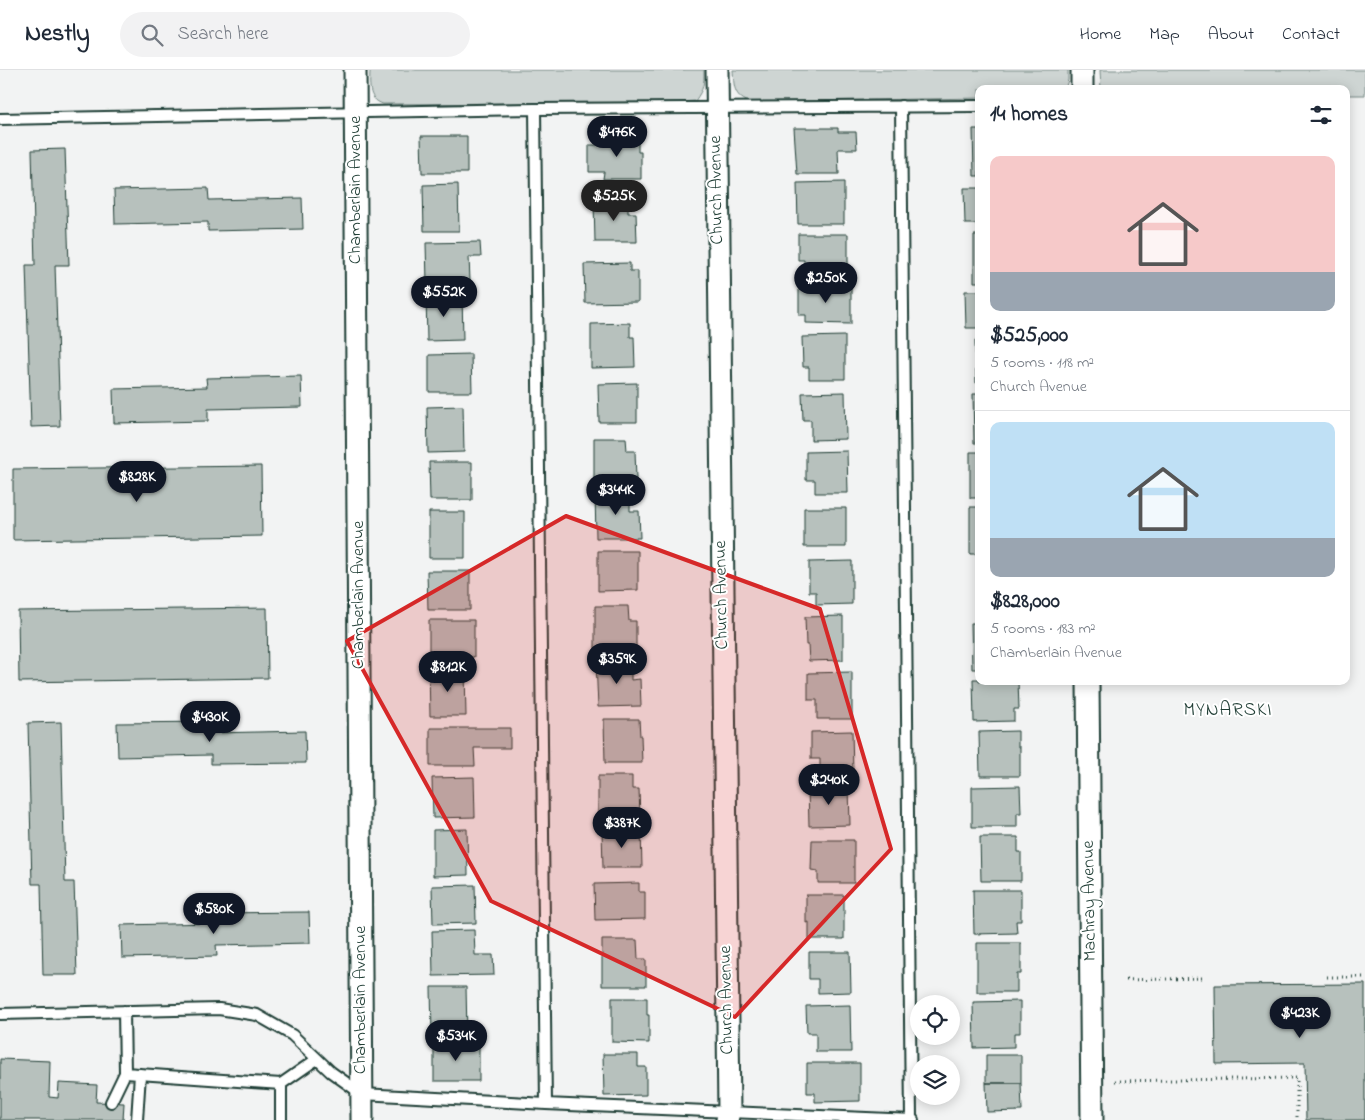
<!DOCTYPE html>
<html lang="en">
<head>
<meta charset="utf-8">
<style>
  :root { --surface:#fff; --page:#f2f2f3; --text:#1f2937; --muted:#747a83; --line:#e0e1e3; --accent:#111827 }
  body { margin:0; font-family:"Indie Flower",sans-serif; background:var(--page); color:var(--text); height:100vh; display:flex; flex-direction:column; font-size:19px; white-space:nowrap }
  * { box-sizing:border-box; margin:0 }
  p { font-size:16px; color:var(--muted) }
  .icon { flex:none; width:28px; height:28px; fill:none; stroke:currentColor; stroke-width:2; stroke-linecap:round; stroke-linejoin:round }
  .map { position:relative; flex:1; overflow:hidden }
  .panel { position:absolute; left:975px; top:15px; width:375px; height:600px; display:flex; flex-direction:column; background:var(--surface); border-radius:10px; box-shadow:0 2px 12px #0003 }
  .panel>* { flex:none }
  .controls { position:absolute; left:910px; top:925px; display:grid; gap:10px }
  .controls a { display:grid; place-items:center; width:50px; height:50px; border-radius:50%; background:var(--surface); box-shadow:0 2px 12px #0003; font-size:25px }
  .price { position:absolute; translate:-50% -42px; padding:0 11px; border-radius:18px; background:var(--accent); color:#fff; font-size:16px; line-height:32px; filter:drop-shadow(0 1px 2px #0008) }
  .price::after { content:''; position:absolute; left:50%; top:30px; width:15px; height:11px; margin-left:-8px; background:inherit; clip-path:polygon(0 0,100% 0,50% 100%) }
  .price.on { background:#222; color:#fff }
  ul { padding:0; list-style:none }
  li { display:grid; align-content:center; gap:10px; height:265px; padding:0 15px }
  li+li { border-top:1px solid var(--line) }
  li span { display:grid; place-items:center; height:155px; border-radius:10px; color:#555 }
  li>.icon { margin-inline-start:auto }
  span .icon { width:90px; height:90px; fill:#fffc; stroke-width:1 }
  li b { font-size:21px }
  h2 { display:flex; justify-content:space-between; align-items:center; height:60px; padding:0 15px; font-size:21px }
  header { display:flex; align-items:center; gap:30px; box-sizing:border-box; height:70px; padding:0 25px; background:var(--surface); border-bottom:1px solid var(--line) }
  header strong { font-size:24px }
  nav { display:flex; gap:28px; margin-inline-start:auto; font-size:18px }
  .search { width:350px; height:45px; background:var(--page); display:flex; align-items:center; gap:12px; box-sizing:border-box; padding:0 18px; border-radius:28px; color:var(--muted); font-size:19px }
  .map>svg:first-child { display:block }
</style>
</head>
<body>
<header>
<strong>Nestly</strong>
<div class="search"><svg class="icon" aria-label="search" viewBox="0 0 24 24"><circle cx="10" cy="10" r="6"/><path d="M15 15l6 6"/></svg>Search here</div>
<nav><a>Home</a><a>Map</a><a>About</a><a>Contact</a></nav>
</header>
<div class="map">
<svg width="1365" height="1050" viewBox="0 0 1365 1050">
  <rect width="100%" height="100%" fill="#f2f3f3"/>
  <filter id="ink" filterUnits="userSpaceOnUse"><feTurbulence type="fractalNoise" baseFrequency=".02" numOctaves="2"/><feDisplacementMap in="SourceGraphic" scale="10" xChannelSelector="R" yChannelSelector="G"/><feConvolveMatrix kernelMatrix="1 2 1 2 8 2 1 2 1" color-interpolation-filters="sRGB"/></filter>
  <g filter="url(#ink)">
    <path fill="#ced5d3" stroke="#768984" d="M370,0H704C704,15 704,18 695,31L679,32L383,34C367,29 370,14 370,0Z
      M733,0H1068V10L1065,19H979V28L749,32C733,26 734,15 733,0Z
      M1100,0H1365V25H1346V19H1101Z"/>
    <path fill="#b7c1bd" stroke="#1f3d34" d="M794,58H838V62H856L857,79H838L839,104H797Z
      M973,59H979V106H974Z
      M638,65V82H641V109H603L604,102H589V75H603L602,66Z
      M421,66H467V103H422Z
      M65,79L69,195H55L60,356L31,357L26,195H35L32,80Z
      M844,112V154H798L797,113Z
      M458,114L459,161H424L423,115Z
      M208,118L209,130L302,128L303,159L208,161V152L115,154L114,120Z
      M964,118H979V154H965Z
      M628,130V143H636L637,172H595L594,131Z
      M798,164H848V205L804,206V190H798Z
      M974,165H979V212H974Z
      M480,172L481,187H469L470,211L427,212L426,173Z
      M630,193V201H638V232L585,233L584,194Z
      M799,216H851V254L806,253V245H799Z
      M965,221H979V258H966Z
      M462,224L463,270L427,271L426,225Z
      M630,253V267H634L635,297L591,298V254Z
      M845,266V309H809V297H803L802,267Z
      M975,271H979V313H976Z
      M471,284L472,322H429V285Z
      M301,306L302,337L208,339V351L114,353L113,319L207,317L206,308Z
      M637,313V352H599L598,314Z
      M845,322L846,369L811,370V350H803L802,323Z
      M973,324H979V373H974Z
      M463,336L464,382L428,383L427,337Z
      M594,368H626L627,381H635L636,409H594Z
      M847,381L848,423H815V410H806V382Z
      M970,382H979V428H970Z
      M429,392H472V430H430Z
      M261,396L262,466L13,470V399Z
      M630,422V441H639L640,468H596L595,423Z
      M970,437H979V484H970Z
      M804,438H846V477H804Z
      M429,442H465V488H429Z
      M598,481H638V520L598,521Z
      M852,491V534L816,535V522H809V492Z
      M977,495H979V543H978Z
      M427,501H470V540H428Z
      M595,536H628L629,551H636V578H595Z
      M267,538L268,608L19,612L18,541Z
      M843,546V590L809,591L808,575H806L805,547Z
      M429,550H474V587L429,588Z
      M971,553H979V599H972Z
      M631,590V610L640,609L641,636L598,637L596,591Z
      M429,600H465L466,646H430Z
      M852,602V649H817V630H808V603Z
      M973,609H979V611H1018L1019,639H1014V651L974,652Z
      M604,649H639L640,666H641L642,693H605Z
      M61,652L65,812H74L77,905H43L41,814H32L28,653Z
      M211,652L212,663L305,661L306,693L211,694V685L118,687L117,653Z
      M430,658H510V678H474L475,696H430Z
      M852,661L853,702L820,703V689H811V662Z
      M1018,661V677H1020V706H980L979,662Z
      M598,706H632V719H639L640,747H598Z
      M474,707L475,747L433,748L432,708Z
      M1020,716L1021,743H1017V757H972V717Z
      M808,717H849L850,755L809,756Z
      M467,759L468,805L433,806V760Z
      M641,759L642,798H603L602,760Z
      M980,767H1018V782H1021V811H981Z
      M812,770H854V813H818V801L811,800Z
      M639,813V822H645V849L595,850L594,814Z
      M475,815L476,853L433,854L432,816Z
      M973,820H1021V851H1016L1017,863L974,864Z
      M806,825H844V869H809V852L806,853Z
      M309,842L310,873L216,875L217,886L122,888L121,855L215,853V843Z
      M474,860L475,885H493L494,905L433,906L432,861Z
      M602,870H637L638,889H646V916H602Z
      M977,873H1021V904H1017V922H977Z
      M809,882H850L851,922L818,923V909H809Z
      M1365,914V1050H1306L1305,993L1216,994L1215,915Z
      M431,917H466L467,963L432,964Z
      M612,928H647V945H649V973L612,972Z
      M1020,931V963H1014V977L974,978L973,932Z
      M850,935L851,982H816V963H807L806,936Z
      M434,974H479V1011H434Z
      M603,984H638V997H646V1025L604,1026Z
      M986,985H1021V1013H986Z
      M0,989L50,991L49,1027L58,1028L59,1013L97,1015L96,1032L124,1033L123,1050H0Z
      M807,993H860V1031L815,1032V1023H807Z
      M986,1013H1021L1022,1041L987,1042Z"/>
    <g fill="none" stroke-linecap="round" stroke-linejoin="round">
      <g stroke="#1f3d34" stroke-width="14">
        <path id="lane" d="M901,36L911,1050
          M535,39L546,1034
          M0,49L535,39L979,36
          M124,941L125,1003L281,1014V1050
          M0,944L219,939L257,945L292,965L331,1002L362,1024L546,1034L913,1050
          M281,1014L317,989
          M111,1032L125,1003
          M137,1050L140,1004"/>
      </g>
      <g stroke="#1f3d34" stroke-width="25">
        <path id="street" d="M355,0L362,1050
          M717,0L729,1042L727,1050
          M1082,0V19
          M1088,611L1092,1050"/>
      </g>
      <path stroke="#1f3d34" stroke-width="3" stroke-dasharray="1 4" stroke-linecap="butt" d="M1327,907H1365
        M1126,910L1205,908
        M1115,1011L1297,1008V1050"/>
      <use href="#lane" stroke="#fff" stroke-width="10"/>
      <use href="#street" stroke="#fff" stroke-width="21"/>
    </g>
  </g>
  <path fill="#d62828" fill-opacity="0.2" stroke="#d62828" stroke-width="4" stroke-linejoin="round" d="M566,446L820,539L891,779L735,947L491,831L347,571Z"/>
  <g text-anchor="middle" dominant-baseline="central" stroke-width="4" stroke-linejoin="round" paint-order="stroke">
    <g font-size="18" fill="#1f3d34" stroke="#fff">
      <text transform="translate(356 120) rotate(-90)">Chamberlain Avenue</text>
      <text transform="translate(717 120) rotate(-91)">Church Avenue</text>
      <text transform="translate(359 525) rotate(-90)">Chamberlain Avenue</text>
      <text transform="translate(722 525) rotate(-91)">Church Avenue</text>
      <text transform="translate(1090 831) rotate(-91)">Machray Avenue</text>
      <text transform="translate(361 930) rotate(-90)">Chamberlain Avenue</text>
      <text transform="translate(727 930) rotate(-91)">Church Avenue</text>
    </g>
    <g font-size="19" letter-spacing="1" fill="#1f3d34" stroke="#fff">
      <text x="1228" y="640">MYNARSKI</text>
    </g>
  </g>
</svg>
<div class="controls">
<a><svg class="icon" aria-label="locate" viewBox="0 0 24 24"><circle cx="12" cy="12" r="6"/><path d="M12 2v4M12 18v4M2 12h4M18 12h4"/></svg></a>
<a><svg class="icon" aria-label="layers" viewBox="0 0 24 24"><path d="M12 4l9 5-9 5-9-5zM3 14l9 5 9-5"/></svg></a>
</div>
<b class="price" style="left:617px;top:88px">$476K</b>
<b class="price on" style="left:614px;top:152px">$525K</b>
<b class="price" style="left:826px;top:234px">$250K</b>
<b class="price" style="left:444px;top:248px">$552K</b>
<b class="price" style="left:137px;top:433px">$828K</b>
<b class="price" style="left:616px;top:446px">$344K</b>
<b class="price" style="left:617px;top:615px">$359K</b>
<b class="price" style="left:448px;top:623px">$812K</b>
<b class="price" style="left:210px;top:673px">$430K</b>
<b class="price" style="left:829px;top:736px">$240K</b>
<b class="price" style="left:622px;top:779px">$387K</b>
<b class="price" style="left:214px;top:865px">$580K</b>
<b class="price" style="left:1300px;top:969px">$423K</b>
<b class="price" style="left:456px;top:992px">$534K</b>
<section class="panel">
<h2>14 homes<svg class="icon" aria-label="filters" viewBox="0 0 24 24"><path d="M4 7h16M4 17h16"/><circle cx="9" cy="7" r="2"/><circle cx="15" cy="17" r="2"/></svg></h2>
<ul>
<li><span style="background:linear-gradient(#f6c9c9 75%,#9aa5b1 0)"><svg class="icon" aria-label="home" viewBox="0 0 24 24"><path d="M3 11l9-7 9 7M6 9v11h12V9"/></svg></span><div><b>$525,000</b><p>5 rooms · 118 m²</p><p>Church Avenue</p></div></li>
<li><span style="background:linear-gradient(#bfe0f5 75%,#9aa5b1 0)"><svg class="icon" aria-label="home" viewBox="0 0 24 24"><path d="M3 11l9-7 9 7M6 9v11h12V9"/></svg></span><div><b>$828,000</b><p>5 rooms · 183 m²</p><p>Chamberlain Avenue</p></div></li>
</ul>
</section>
</div>
</body>
</html>
